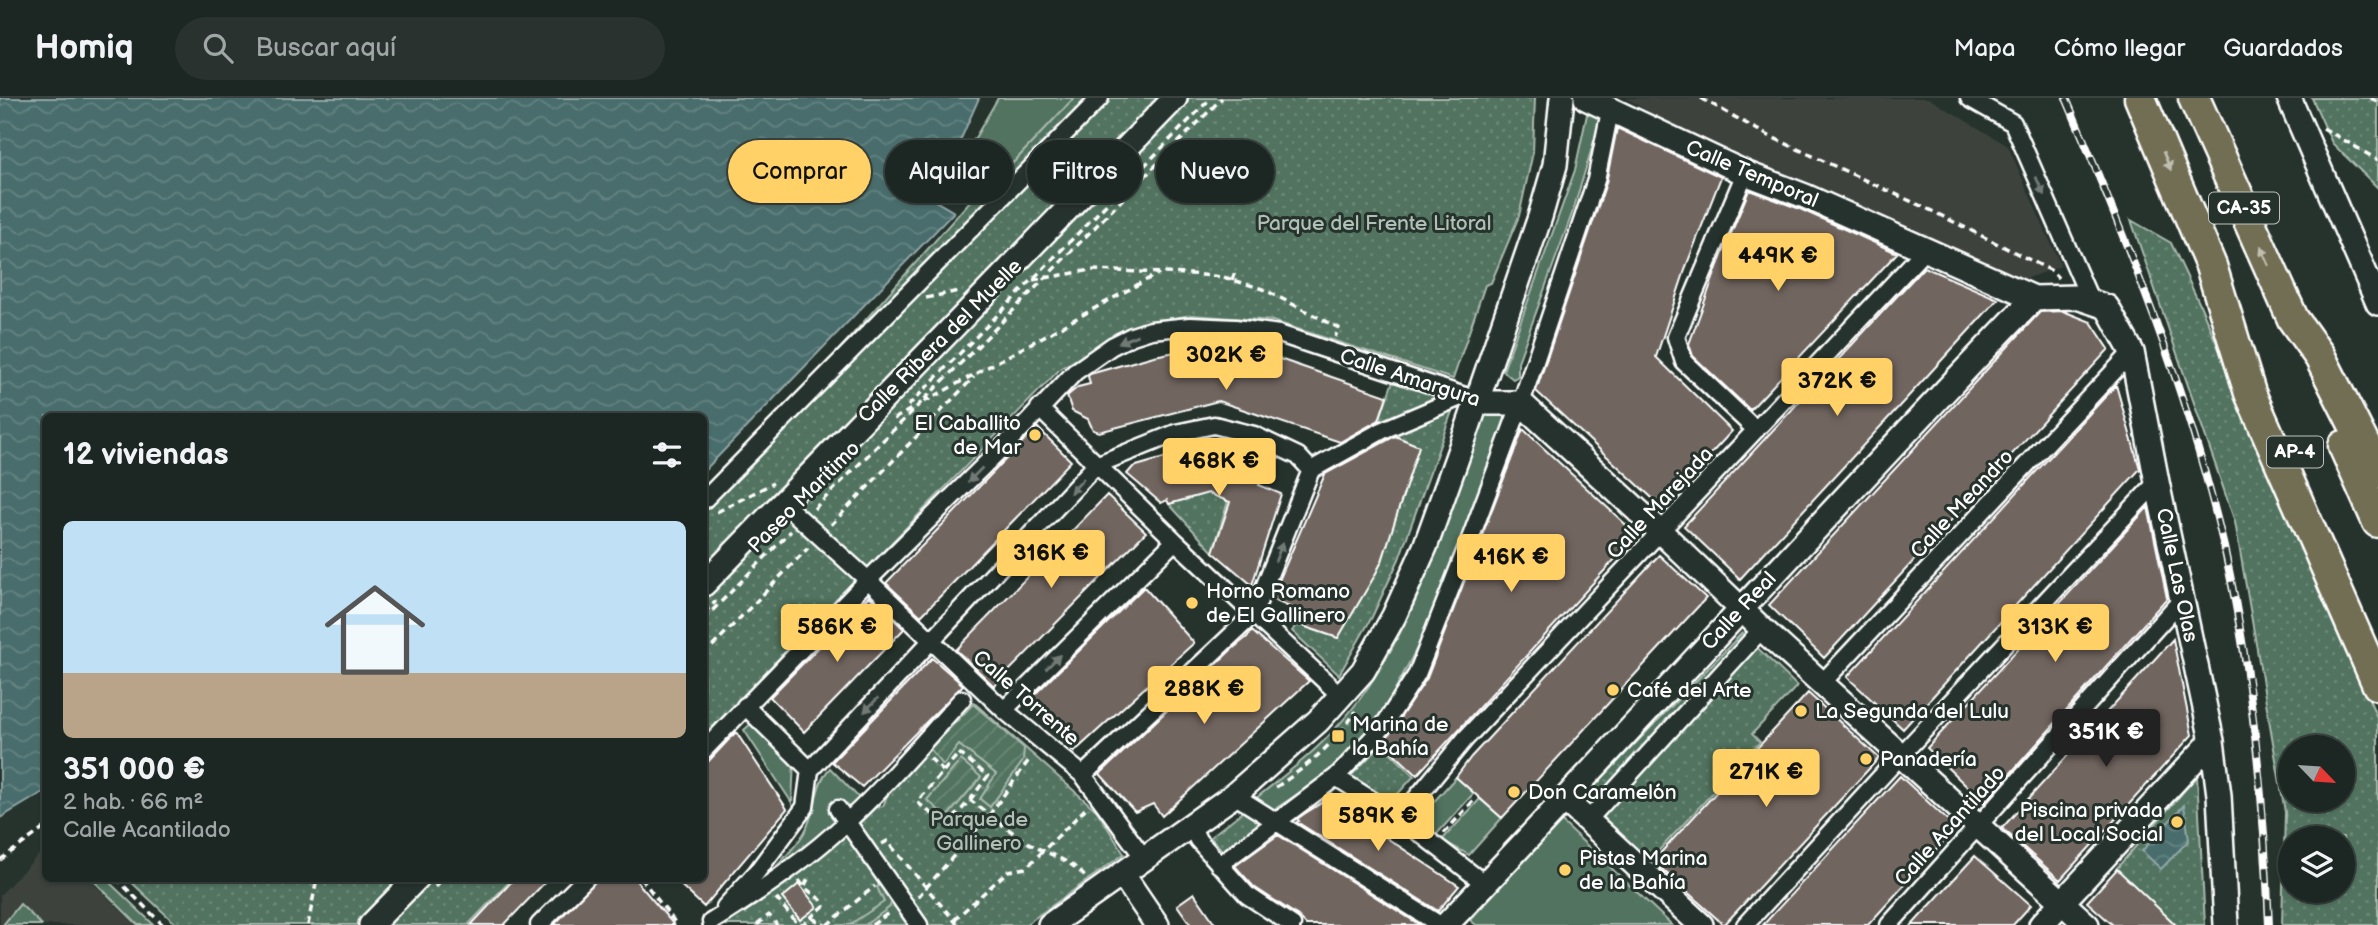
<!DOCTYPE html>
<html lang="es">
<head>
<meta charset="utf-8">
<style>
  :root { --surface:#1c2622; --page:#29322f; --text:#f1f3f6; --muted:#a0a5a5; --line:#3a4340; --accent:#ffd166 }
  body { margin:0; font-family:"Balsamiq Sans",sans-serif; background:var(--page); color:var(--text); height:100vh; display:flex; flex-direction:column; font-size:26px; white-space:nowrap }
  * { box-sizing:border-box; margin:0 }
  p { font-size:23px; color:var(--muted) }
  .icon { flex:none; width:38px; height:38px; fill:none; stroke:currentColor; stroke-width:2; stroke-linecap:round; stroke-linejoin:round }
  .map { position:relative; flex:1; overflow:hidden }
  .side { position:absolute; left:42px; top:315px; width:665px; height:469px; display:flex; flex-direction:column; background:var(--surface); border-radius:10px; box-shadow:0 2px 5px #0004,0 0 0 2px var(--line) }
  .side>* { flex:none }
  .guide { position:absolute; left:728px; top:42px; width:665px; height:63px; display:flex; gap:14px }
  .needle { width:46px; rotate:115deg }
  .controls { position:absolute; left:2278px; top:637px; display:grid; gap:14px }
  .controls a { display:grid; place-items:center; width:77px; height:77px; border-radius:50%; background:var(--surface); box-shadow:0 2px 5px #0004,0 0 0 2px var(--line); font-size:35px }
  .price { position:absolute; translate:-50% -60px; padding:0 16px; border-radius:7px; background:var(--accent); color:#111; font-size:23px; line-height:46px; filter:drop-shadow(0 2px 4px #0008) }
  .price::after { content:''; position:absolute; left:50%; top:42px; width:21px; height:16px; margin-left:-10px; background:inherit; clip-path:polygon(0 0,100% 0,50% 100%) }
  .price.current { background:#222; color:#fff }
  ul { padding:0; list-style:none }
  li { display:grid; align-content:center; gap:14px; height:371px; padding:0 21px }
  li span { display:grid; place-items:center; height:217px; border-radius:10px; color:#555 }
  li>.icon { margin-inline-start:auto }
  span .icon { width:126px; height:126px; fill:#fffc; stroke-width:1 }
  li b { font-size:30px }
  h2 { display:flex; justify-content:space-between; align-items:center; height:84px; padding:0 21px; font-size:30px }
  .pill { padding:0 24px; border-radius:32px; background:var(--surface); box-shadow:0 2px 5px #0004,0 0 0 2px var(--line); font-size:24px; line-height:63px }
  .pill.current { background:var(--accent); color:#111 }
  header { display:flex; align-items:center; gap:42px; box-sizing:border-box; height:98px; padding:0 35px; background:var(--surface); border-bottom:2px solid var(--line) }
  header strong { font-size:33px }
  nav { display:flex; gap:38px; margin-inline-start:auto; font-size:24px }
  .search { width:490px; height:63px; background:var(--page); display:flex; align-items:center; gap:18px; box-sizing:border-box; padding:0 24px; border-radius:38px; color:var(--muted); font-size:26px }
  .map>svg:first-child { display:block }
</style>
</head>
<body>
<header>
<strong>Homiq</strong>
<div class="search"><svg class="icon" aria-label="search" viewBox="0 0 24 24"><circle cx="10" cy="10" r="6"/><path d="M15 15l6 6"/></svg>Buscar aquí</div>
<nav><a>Mapa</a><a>Cómo llegar</a><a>Guardados</a></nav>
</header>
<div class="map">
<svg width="2378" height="827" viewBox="0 0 2378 827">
  <defs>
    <pattern id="park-dots" width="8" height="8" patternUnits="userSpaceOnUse" patternTransform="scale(1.75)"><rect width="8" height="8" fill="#51735e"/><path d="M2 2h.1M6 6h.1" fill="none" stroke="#6b8876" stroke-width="1.8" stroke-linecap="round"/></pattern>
    <pattern id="garden-furrows" width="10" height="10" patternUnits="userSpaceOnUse" patternTransform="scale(1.75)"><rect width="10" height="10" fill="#51735e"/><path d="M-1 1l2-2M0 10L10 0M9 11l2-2" fill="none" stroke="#6b8876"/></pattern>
    <pattern id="water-waves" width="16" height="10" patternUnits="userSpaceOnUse" patternTransform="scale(1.75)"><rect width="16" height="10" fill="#486d6c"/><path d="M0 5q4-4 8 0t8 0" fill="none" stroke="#638382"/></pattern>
  </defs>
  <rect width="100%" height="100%" fill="#26332d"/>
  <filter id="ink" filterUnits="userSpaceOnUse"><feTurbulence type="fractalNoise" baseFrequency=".0143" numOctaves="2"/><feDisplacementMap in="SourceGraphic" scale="14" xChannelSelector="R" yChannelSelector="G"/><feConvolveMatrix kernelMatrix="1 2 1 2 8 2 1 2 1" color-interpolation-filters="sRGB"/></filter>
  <g filter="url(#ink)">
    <path fill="#3c423c" d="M1626,0H1928L2008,48L2061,168L2019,183L1677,31Z
      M45,750L46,780L89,781L136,827H0V797Z"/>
    <path fill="#51735e" stroke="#a8b9ae" stroke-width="2" d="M998,0H1074L1015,63L971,102L948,87Z
      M1589,7L1602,16L1573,113L1518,264V278L1513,281L1503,273L1575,72Z
      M1511,311L1418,548L1378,624L1332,674L1273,712L1255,701C1283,678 1312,657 1336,630C1413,546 1448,419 1484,312Z
      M754,623L794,662L792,705L744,632Z
      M830,670L863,704L773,782L768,778C779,764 795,751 804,735C816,715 814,687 830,670Z
      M1456,679L1474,695L1435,738L1414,726Z
      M1480,701L1502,720L1469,757L1442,742Z
      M1561,723L1672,827H1476L1470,822Z
      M92,781H106L154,827H138Z
      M20,806L42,827H3Z"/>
    <path fill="url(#park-dots)" stroke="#a8b9ae" stroke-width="2" fill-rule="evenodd" d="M1074,0H1535L1533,54L1519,118L1491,185L1485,187L1453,281L1273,223L1192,217L1141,225L1061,270L704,638V405L971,102L1015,63Z
      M2312,0H2378V90L2332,45Z
      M2131,122L2171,145L2201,209L2378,622V827H2282L2285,714L2235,424ZM2291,649H2343V702H2291ZM2291,740H2343V793H2291Z
      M1394,280L1456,302L1399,461L1372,519L1339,577L1292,533L1297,526L1338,540L1382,463L1419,348L1384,334L1378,326Z
      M1208,395L1228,403L1213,454L1169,406Z
      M1742,535L1797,588L1752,636L1760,644L1649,763L1583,700Z
      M972,603L1097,713L1124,756L1025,827H723L866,711L883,708L890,690Z
      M1382,646L1414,678L1388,707L1347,682Z
      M2197,678L2205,827H2169L2172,823L2116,771Z
      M1246,711L1264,724L1224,754L1210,739Z
      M128,781H512L468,827H177Z"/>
    <path fill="url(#garden-furrows)" stroke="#a8b9ae" stroke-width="2" d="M973,606L1024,650L1023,663L990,709L980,701L996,676L959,647L943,667L930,651Z
      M961,662L981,679L947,719L927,702Z
      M883,783L893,796L890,809L865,827H849L884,804L877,789Z"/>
    <path fill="url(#water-waves)" stroke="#91a7a7" stroke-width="2" d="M0,0H979L934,102L954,114L704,373V318H46L45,693L0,720Z
      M2184,707L2189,742L2161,771L2142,753Z"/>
    <path fill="#71655e" stroke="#fff" stroke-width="2" d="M1617,30L1721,79L1687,166L1656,259L1732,333L1662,409L1536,293L1606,85Z
      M1749,92L1800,111L1897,155L1750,312L1693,258L1689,246L1718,167Z
      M1924,169L1998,201L1740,481L1684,428Z
      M2063,213L2091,224L2109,251L1824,560L1769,507L2040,214Z
      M1197,250H1233L1271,258L1387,298L1379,322L1340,344L1218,303L1099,334L1093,332L1088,321L1072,313L1067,298L1078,289L1090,286L1088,278L1090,276L1154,258Z
      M2116,287L2140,371L1903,631L1847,579Z
      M1037,329L1071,363L921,518L886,485Z
      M1523,331L1637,437L1417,677L1383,645L1427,580Z
      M1395,338L1419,348L1382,463L1374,479L1338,540L1297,526L1301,514L1271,501L1325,376Z
      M1209,347L1269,367L1259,387L1281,396L1252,487L1213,454L1230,404L1208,395L1169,406L1167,402L1161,405L1127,376L1133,369Z
      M1107,397L1146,434L994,588L956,552Z
      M2148,409L2167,500L1984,705L1927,650Z
      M1659,457L1706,500L1502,720L1456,679L1471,659Z
      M1144,489L1194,545L1074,654L1027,604Z
      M869,498L904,531L804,634L770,599Z
      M1252,533L1309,583L1162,718L1153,706L1135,714L1100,676L1231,552L1247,539Z
      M2173,541L2192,637L2060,782L2002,730Z
      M932,560L963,587L862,689L832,664Z
      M1808,595L1879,660L1724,827L1653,763Z
      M736,634L787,711L704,809L673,780H704V668Z
      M1900,678L1956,730L1868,827H1763Z
      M1328,701L1459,788L1438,813L1297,724L1299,723L1297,721L1304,716Z
      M1278,737L1420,827H1306L1298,818L1254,789L1235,768Z
      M1975,758L2031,807L2013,827H1912Z
      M2117,771L2176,827H2113L2087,804Z
      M515,780H549L504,827H471Z
      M598,780H634L674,827H554Z
      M799,786L817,809L800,822L782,800Z
      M1194,795L1216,827H1191L1177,807Z"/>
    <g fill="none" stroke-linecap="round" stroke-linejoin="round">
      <g stroke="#fff" stroke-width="21">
        <path id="street" d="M1969,0L2013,25L2091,204
          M1745,75L1676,239L1684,264L1756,332
          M1039,310L1175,443L1342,599
          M1311,372L1383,332L1463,298
          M704,402L1100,0
          M782,404L868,482L1004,612L1083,677L1144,760
          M1821,586L2132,254
          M745,608L810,672
          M1004,612L1175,443
          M704,652L868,482L1026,326L1075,274L1112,248L1132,238L1151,232L1190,228L1235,230L1279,236L1477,302
          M810,672L1096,367L1176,335L1214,327L1254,337L1298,358L1311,372L1253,517L1083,677
          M1336,679L1400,720L1485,786
          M1234,697L1440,827
          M838,711L919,827
          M1400,720L1465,641L1925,152
          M1588,722L1762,531
          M1191,727L1198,742L1247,797L1292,827
          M1219,767L1336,679L1382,630L1417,576L1469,444L1521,305L1596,82L1610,13
          M725,809L756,775L805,709L810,672
          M711,824C755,797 798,768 837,733C882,693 921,646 962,601
          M539,827L586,780
          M1745,827L1901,657L2157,384
          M1889,827L2183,500"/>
      </g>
      <g stroke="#fff" stroke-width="28">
        <path id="secondary" d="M1586,0L1745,75L1805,98L2034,200L2077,199L2107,209L2132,254L2157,384L2212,643L2219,697L2226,827
          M2289,0L2378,205
          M1477,302L1489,305H1521L1662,435L1762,531L2087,827
          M704,486L1175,0
          M1565,702L1701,827
          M1123,777L1157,827
          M371,827L417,780
          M1050,827L1234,697L1318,623L1363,573L1394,518L1425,449L1468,329L1540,119L1555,67L1562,0
          M1446,827C1644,620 1835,406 2034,200
          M2041,827L2212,643"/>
      </g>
      <g stroke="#fff" stroke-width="35">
        <path id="highway" d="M2140,0L2211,168L2250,295L2378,587
          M2194,0L2293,221L2320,259L2378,374
          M2344,348L2378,424"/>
      </g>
      <path stroke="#fff" stroke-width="3.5" stroke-dasharray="7 5" stroke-linecap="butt" d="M1701,0L1765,36L1932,113L2052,173L2058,180
        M2371,0L2378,5
        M2323,30L2378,62
        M1033,182L1092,172L1191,176L1223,179L1263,191L1339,230L1335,239
        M1232,182L1236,171
        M926,200L959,193
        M924,304L1159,175
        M908,308L1211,0
        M894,321L915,309
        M814,411L986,240L1222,0
        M717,414L773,385
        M831,427L974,279
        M704,515L716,503
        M704,521L791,433
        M704,557L808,450
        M930,660L943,673
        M1276,689C1306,670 1337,643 1356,613
        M970,702L988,678L959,655L917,704L947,728L970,702C990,717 1011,735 1034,748C1052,758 1071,762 1085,779
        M1444,735L1475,701
        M882,746L887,743L958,827
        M0,762L46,729
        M116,780L163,827
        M641,780L677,827
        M799,782L804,789
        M435,789L443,780
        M918,799L990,716L1029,662
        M776,800L797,825L803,826L824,808L821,802L804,789L809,779
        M812,820L825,827
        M954,822L1008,773L1026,770L1087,709
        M308,827L317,780
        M757,827L769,817L777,827
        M827,827L875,788
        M872,827L890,814"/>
      <use href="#street" stroke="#26332d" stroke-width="16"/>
      <use href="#secondary" stroke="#26332d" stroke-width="23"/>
      <use href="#highway" stroke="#726e52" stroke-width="30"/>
      <g stroke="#fff" stroke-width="8">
        <path id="rail" d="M2066,0C2128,146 2188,294 2224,449C2252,574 2264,699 2269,827"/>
      </g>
      <use href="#rail" stroke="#26332d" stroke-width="5" stroke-dasharray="16" stroke-linecap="butt"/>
    </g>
    <defs><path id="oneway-solid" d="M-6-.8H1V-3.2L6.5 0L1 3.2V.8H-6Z" transform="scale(1.75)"/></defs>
    <g fill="#c0beb1">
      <use href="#oneway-solid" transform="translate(2167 63) rotate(67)"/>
      <use href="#oneway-solid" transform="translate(2265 158) rotate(-114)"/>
    </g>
    <g fill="#727a76">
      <use href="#oneway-solid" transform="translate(2040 88) rotate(66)"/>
      <use href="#oneway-solid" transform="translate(1128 241) rotate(157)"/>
      <use href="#oneway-solid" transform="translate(975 377) rotate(135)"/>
      <use href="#oneway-solid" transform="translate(1077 388) rotate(133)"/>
      <use href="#oneway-solid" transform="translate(1279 454) rotate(-68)"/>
      <use href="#oneway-solid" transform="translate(1053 564) rotate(-45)"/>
      <use href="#oneway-solid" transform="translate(871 607) rotate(134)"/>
    </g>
  </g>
  <g fill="#ffd166" stroke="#26332d" stroke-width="2.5">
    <circle cx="1035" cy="337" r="7"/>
    <circle cx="1192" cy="505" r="7"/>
    <circle cx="1613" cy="592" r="7"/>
    <circle cx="1801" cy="613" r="7"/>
    <rect x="1331" y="631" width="14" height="14" rx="3.5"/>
    <circle cx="1866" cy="661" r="7"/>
    <circle cx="1514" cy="694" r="7"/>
    <circle cx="2177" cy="724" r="7"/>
    <circle cx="1565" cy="772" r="7"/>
  </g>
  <g text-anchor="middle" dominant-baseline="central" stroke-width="6" stroke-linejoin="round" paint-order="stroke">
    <g fill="#26332d" stroke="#bec2c0" stroke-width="2">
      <rect x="2209" y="94.5" width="70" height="31" rx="5"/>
      <rect x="2267" y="338.5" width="56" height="31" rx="5"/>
    </g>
    <g font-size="19" font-weight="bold" fill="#fff">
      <text x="2244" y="110">CA-35</text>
      <text x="2295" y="354">AP-4</text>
    </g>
    <g font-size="21" fill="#fff" stroke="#26332d">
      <text transform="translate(1752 76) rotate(23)">Calle Temporal</text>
      <text transform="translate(940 243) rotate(-45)">Calle Ribera del Muelle</text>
      <text transform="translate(1410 280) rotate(18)">Calle Amargura</text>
      <text transform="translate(804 399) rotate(-45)">Paseo Marítimo</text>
      <text transform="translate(1660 405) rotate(-47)">Calle Marejada</text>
      <text transform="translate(1962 406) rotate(-47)">Calle Meandro</text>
      <text transform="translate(2177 477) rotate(78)">Calle Las Olas</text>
      <text transform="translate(1739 513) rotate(-47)">Calle Real</text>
      <text transform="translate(1026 600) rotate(41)">Calle Torrente</text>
      <text transform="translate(1950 728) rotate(-48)">Calle Acantilado</text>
    </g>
    <g font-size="21" fill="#b1c0b7" stroke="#26332d">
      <text x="1374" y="125">Parque del Frente Litoral</text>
      <text x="979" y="721">Parque de<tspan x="979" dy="24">Gallinero</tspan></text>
    </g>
    <g font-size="21" fill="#fff" stroke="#26332d" text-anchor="start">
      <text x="1021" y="325" text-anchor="end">El Caballito<tspan x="1021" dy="24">de Mar</tspan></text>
      <text x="1206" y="493">Horno Romano<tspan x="1206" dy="24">de El Gallinero</tspan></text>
      <text x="1627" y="592">Café del Arte</text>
      <text x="1815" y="613">La Segunda del Lulu</text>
      <text x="1352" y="626">Marina de<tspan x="1352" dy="24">la Bahía</tspan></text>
      <text x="1880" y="661">Panadería</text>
      <text x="1528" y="694">Don Caramelón</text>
      <text x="2163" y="712" text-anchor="end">Piscina privada<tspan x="2163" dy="24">del Local Social</tspan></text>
      <text x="1579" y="760">Pistas Marina<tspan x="1579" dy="24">de la Bahía</tspan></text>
    </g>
  </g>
</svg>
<div class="controls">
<a><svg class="needle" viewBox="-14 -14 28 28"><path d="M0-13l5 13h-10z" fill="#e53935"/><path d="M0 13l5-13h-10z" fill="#a0a5a5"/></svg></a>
<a><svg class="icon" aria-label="layers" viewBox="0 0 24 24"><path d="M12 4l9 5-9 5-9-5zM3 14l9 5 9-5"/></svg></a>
</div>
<b class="price" style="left:1778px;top:195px">449K €</b>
<b class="price" style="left:1226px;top:294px">302K €</b>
<b class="price" style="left:1837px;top:320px">372K €</b>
<b class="price" style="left:1219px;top:400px">468K €</b>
<b class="price" style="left:1051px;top:492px">316K €</b>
<b class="price" style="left:1511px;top:496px">416K €</b>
<b class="price" style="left:837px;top:566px">586K €</b>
<b class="price" style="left:2055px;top:566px">313K €</b>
<b class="price" style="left:1204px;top:628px">288K €</b>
<b class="price current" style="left:2106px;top:671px">351K €</b>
<b class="price" style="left:1766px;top:711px">271K €</b>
<b class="price" style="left:1378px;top:755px">589K €</b>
<div class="guide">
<a class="pill current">Comprar</a>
<a class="pill">Alquilar</a>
<a class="pill">Filtros</a>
<a class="pill">Nuevo</a>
</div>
<section class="side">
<h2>12 viviendas<svg class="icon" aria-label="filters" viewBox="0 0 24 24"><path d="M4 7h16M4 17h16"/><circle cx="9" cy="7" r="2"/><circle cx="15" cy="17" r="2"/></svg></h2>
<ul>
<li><span style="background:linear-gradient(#bfe0f5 70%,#b9a48a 0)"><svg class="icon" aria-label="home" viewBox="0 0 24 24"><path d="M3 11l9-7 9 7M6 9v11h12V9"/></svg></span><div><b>351 000 €</b><p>2 hab. · 66 m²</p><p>Calle Acantilado</p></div></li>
</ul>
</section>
</div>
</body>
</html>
